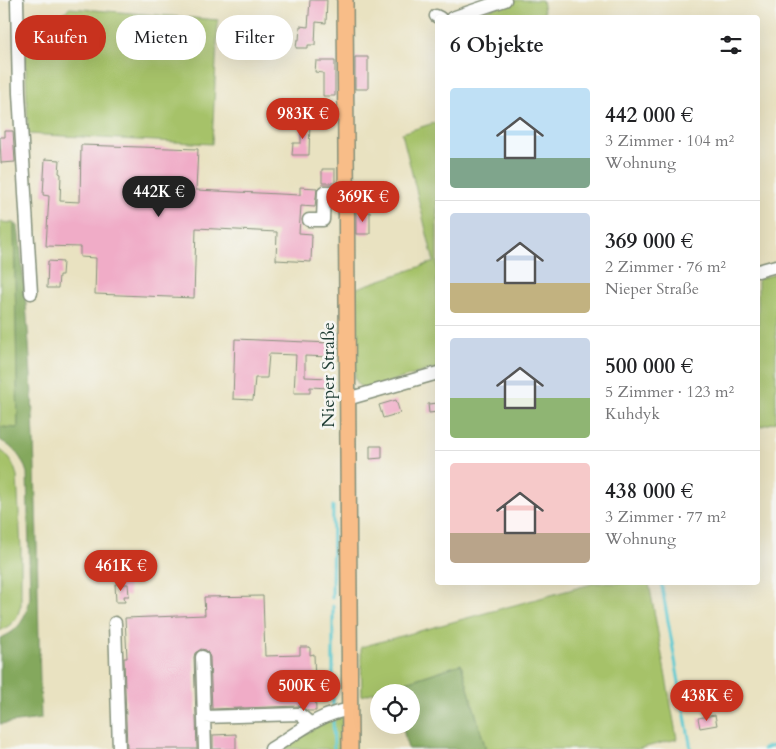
<!DOCTYPE html>
<html lang="de">
<head>
<meta charset="utf-8">
<style>
  :root { --surface:#fff; --page:#f2f2f2; --text:#202124; --muted:#757577; --line:#e0e0e0; --accent:#c8321e }
  body { margin:0; font-family:Cardo,serif; background:var(--page); color:var(--text); height:100vh; display:flex; flex-direction:column; font-size:19px; white-space:nowrap }
  * { box-sizing:border-box; margin:0 }
  p { font-size:16px; color:var(--muted) }
  .icon { flex:none; width:28px; height:28px; fill:none; stroke:currentColor; stroke-width:2; stroke-linecap:round; stroke-linejoin:round }
  .map { position:relative; flex:1; overflow:hidden }
  .details { position:absolute; left:435px; top:15px; width:325px; height:570px; display:flex; flex-direction:column; background:var(--surface); border-radius:5px; box-shadow:0 5px 20px #0002 }
  .details>* { flex:none }
  .guide { position:absolute; left:15px; top:15px; width:345px; height:45px; display:flex; gap:10px }
  .tools { position:absolute; left:370px; top:684px; display:grid; gap:10px }
  .tools a { display:grid; place-items:center; width:50px; height:50px; border-radius:50%; background:var(--surface); box-shadow:0 5px 20px #0002; font-size:25px }
  .price { position:absolute; translate:-50% -42px; padding:0 11px; border-radius:18px; background:var(--accent); color:#fff; font-size:16px; line-height:32px; filter:drop-shadow(0 1px 2px #0008) }
  .price::after { content:''; position:absolute; left:50%; top:30px; width:15px; height:11px; margin-left:-8px; background:inherit; clip-path:polygon(0 0,100% 0,50% 100%) }
  .price.selected { background:#222; color:#fff }
  ul { padding:0; list-style:none }
  li { display:flex; align-items:center; gap:15px; height:125px; padding:0 15px }
  li+li { border-top:1px solid var(--line) }
  li span { display:grid; place-items:center; flex:none; width:140px; height:100px; border-radius:5px; color:#555 }
  li>.icon { margin-inline-start:auto }
  span .icon { width:60px; height:60px; fill:#fffc; stroke-width:1 }
  li b { font-size:21px }
  h2 { display:flex; justify-content:space-between; align-items:center; height:60px; padding:0 15px; font-size:21px }
  .chip { padding:0 18px; border-radius:22px; background:var(--surface); box-shadow:0 5px 20px #0002; font-size:18px; line-height:45px }
  .chip.selected { background:var(--accent); color:#fff }
  .map>svg:first-child { display:block }
</style>
</head>
<body>
<div class="map">
<svg width="776" height="749" viewBox="0 0 776 749">
  <rect width="100%" height="100%" fill="#f6f6f2"/>
  <filter id="ink" filterUnits="userSpaceOnUse"><feTurbulence type="fractalNoise" baseFrequency=".02" numOctaves="2"/><feDisplacementMap in="SourceGraphic" scale="10" xChannelSelector="R" yChannelSelector="G"/><feConvolveMatrix kernelMatrix="1 2 1 2 8 2 1 2 1" color-interpolation-filters="sRGB"/></filter>
  <filter id="wash" filterUnits="userSpaceOnUse"><feTurbulence type="fractalNoise" baseFrequency=".0096" numOctaves="4" result="noise"/><feDisplacementMap in="SourceGraphic" scale="20" xChannelSelector="R" yChannelSelector="G"/><feGaussianBlur stdDeviation="1.12" result="paint"/><feColorMatrix in="noise" values="0 0 0 0 0 0 0 0 0 0 0 0 0 0 0 0 0 1.4 0 .05"/><feComposite in="paint" operator="in"/></filter>
  <g filter="url(#wash)">
    <rect width="100%" height="100%" fill="#e9e2c1"/>
    <path fill="#a6c269" stroke="#62804e" d="M517,0H542L545,17L462,18Z
      M70,8L218,20L212,144L28,134L25,39Z
      M437,122V368L365,389L360,386L355,379L354,289L434,262L402,133Z
      M0,222L14,223L18,428L0,427Z
      M776,274V422L758,427V279Z
      M0,450C10,456 14,465 17,476L21,549V605L17,617L10,625L0,631Z
      M595,583H649L677,739L638,749H486L461,664L362,696L361,647Z
      M342,716L346,749H279L331,719Z"/>
    <path fill="#84a85d" stroke="#527248" d="M14,223L18,226C38,388 36,555 41,719L0,724V638C20,631 26,617 30,597L27,473C22,457 14,448 0,440V427L18,428Z
      M461,664L486,749H408L402,725H411V692H393L392,687Z"/>
    <g fill="none" stroke-linecap="round" stroke-linejoin="round">
      <path stroke="#5dcad3" stroke-width="3" d="M661,582L691,749
        M332,598L333,506
        M333,606V705
        M333,720L334,749
        M763,749L776,745"/>
    </g>
    <g id="blocks">
      <path fill="#f0acc7" d="M310,0H327L326,23L316,22L315,45H308V48H296L297,40H299L300,26L308,27Z
        M355,57H368V89H355Z
        M316,61H335V96H323V73L315,72Z
        M301,119H310L309,155H292L293,143H301Z
        M5,131H13L15,162L1,163L0,137H5Z
        M81,145L198,149L196,190L300,195V187L317,188L315,207L301,206L299,233L312,234L311,262L276,260L277,232L196,228L194,298L95,294L96,258L80,257V247L46,246L49,196L43,195L45,159L60,160L59,173L61,174L60,201L80,202Z
        M322,169H335V183H322Z
        M356,212H370V234H356Z
        M48,261L63,262L62,275H59L58,288H47Z
        M235,339L331,343L330,357L305,356V377L330,378V388L310,387V393H294L296,355L269,354L267,378H255L253,400L233,399Z
        M396,400L400,413L383,418L379,405Z
        M438,403V412L429,413L428,404Z
        M370,446H382V458L370,459Z
        M115,584H128L129,596H124L125,602H116Z
        M263,596L265,656L300,655V647H310V655L314,654L316,711H308L299,706L212,709L210,657L206,650L201,649L195,653L194,657L197,749H127L124,658H127L125,618L205,615L204,597Z
        M715,715L717,725L700,728L698,718Z
        M236,734V749H213V735Z"/>
    </g>
  </g>
  <g filter="url(#ink)">
    <use href="#blocks" fill-opacity="0" stroke="#84907a" stroke-width="1"/>
    <g fill="none" stroke-linecap="round" stroke-linejoin="round">
      <g stroke="#84907a" stroke-width="15">
        <path id="minor" d="M17,0L19,93L31,293
          M436,16L440,18
          M452,18L505,0
          M309,220H323L324,192H346
          M758,271L776,266
          M347,399L438,373
          M115,623L119,749
          M202,657L205,749
          M204,717L299,714L311,724
          M271,749C296,734 320,713 349,710"/>
      </g>
      <g stroke="#84907a" stroke-width="18">
        <path id="major" d="M345,0L350,749"/>
      </g>
      <use href="#minor" stroke="#fff" stroke-width="12"/>
      <use href="#major" stroke="#f8bd88" stroke-width="15"/>
    </g>
  </g>
  <g text-anchor="middle" dominant-baseline="central" stroke-width="5" stroke-linejoin="round" paint-order="stroke">
    <g font-size="18" fill="#1f3d34" stroke="#f6f6f2">
      <text transform="translate(328 375) rotate(-90)">Nieper Straße</text>
    </g>
  </g>
</svg>
<div class="tools">
<a><svg class="icon" aria-label="locate" viewBox="0 0 24 24"><circle cx="12" cy="12" r="6"/><path d="M12 2v4M12 18v4M2 12h4M18 12h4"/></svg></a>
</div>
<b class="price" style="left:303px;top:140px">983K €</b>
<b class="price selected" style="left:159px;top:218px">442K €</b>
<b class="price" style="left:363px;top:223px">369K €</b>
<b class="price" style="left:121px;top:592px">461K €</b>
<b class="price" style="left:304px;top:712px">500K €</b>
<b class="price" style="left:707px;top:722px">438K €</b>
<div class="guide">
<a class="chip selected">Kaufen</a>
<a class="chip">Mieten</a>
<a class="chip">Filter</a>
</div>
<section class="details">
<h2>6 Objekte<svg class="icon" aria-label="filters" viewBox="0 0 24 24"><path d="M4 7h16M4 17h16"/><circle cx="9" cy="7" r="2"/><circle cx="15" cy="17" r="2"/></svg></h2>
<ul>
<li><span style="background:linear-gradient(#bfe0f5 70%,#7fa58c 0)"><svg class="icon" aria-label="home" viewBox="0 0 24 24"><path d="M3 11l9-7 9 7M6 9v11h12V9"/></svg></span><div><b>442 000 €</b><p>3 Zimmer · 104 m²</p><p>Wohnung</p></div></li>
<li><span style="background:linear-gradient(#c9d6e8 70%,#c2b280 0)"><svg class="icon" aria-label="home" viewBox="0 0 24 24"><path d="M3 11l9-7 9 7M6 9v11h12V9"/></svg></span><div><b>369 000 €</b><p>2 Zimmer · 76 m²</p><p>Nieper Straße</p></div></li>
<li><span style="background:linear-gradient(#c9d6e8 60%,#8fb573 0)"><svg class="icon" aria-label="home" viewBox="0 0 24 24"><path d="M3 11l9-7 9 7M6 9v11h12V9"/></svg></span><div><b>500 000 €</b><p>5 Zimmer · 123 m²</p><p>Kuhdyk</p></div></li>
<li><span style="background:linear-gradient(#f6c9c9 70%,#b9a48a 0)"><svg class="icon" aria-label="home" viewBox="0 0 24 24"><path d="M3 11l9-7 9 7M6 9v11h12V9"/></svg></span><div><b>438 000 €</b><p>3 Zimmer · 77 m²</p><p>Wohnung</p></div></li>
</ul>
</section>
</div>
</body>
</html>
